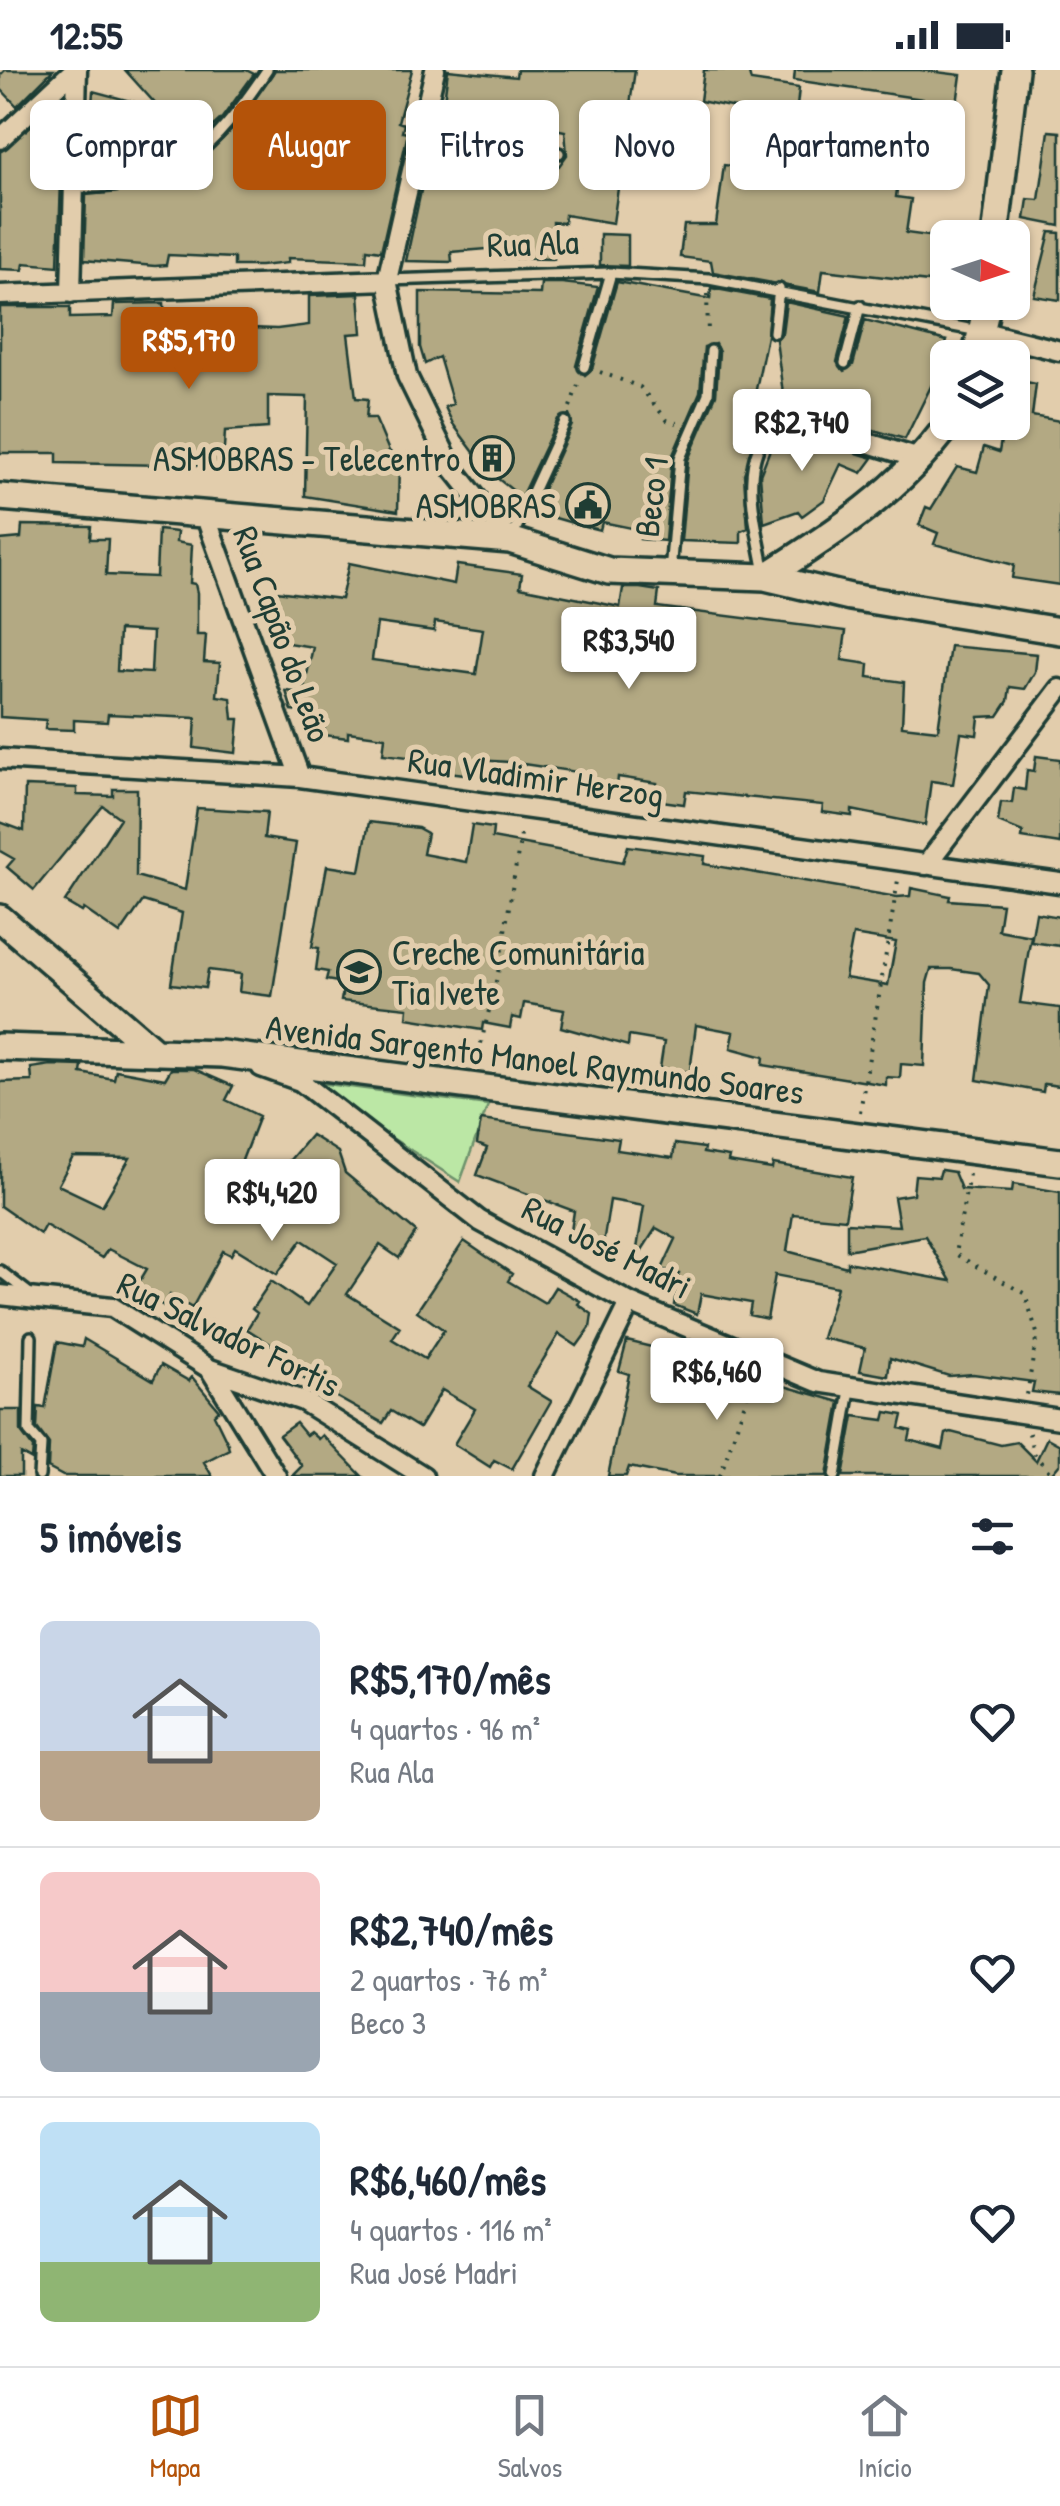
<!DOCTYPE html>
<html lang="pt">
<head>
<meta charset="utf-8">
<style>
  :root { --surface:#fff; --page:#f2f2f3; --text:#1f2937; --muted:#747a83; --line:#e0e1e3; --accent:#b45309 }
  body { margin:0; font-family:"Patrick Hand",sans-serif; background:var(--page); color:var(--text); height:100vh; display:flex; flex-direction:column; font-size:38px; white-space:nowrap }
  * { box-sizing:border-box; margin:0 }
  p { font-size:32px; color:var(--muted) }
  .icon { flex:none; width:55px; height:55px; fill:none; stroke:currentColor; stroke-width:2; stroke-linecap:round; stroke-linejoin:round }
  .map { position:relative; height:1406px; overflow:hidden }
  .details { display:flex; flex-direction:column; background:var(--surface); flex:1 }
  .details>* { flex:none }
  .hud { position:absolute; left:30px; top:30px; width:1000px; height:90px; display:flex; gap:20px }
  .needle { width:65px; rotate:93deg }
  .tools { position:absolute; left:930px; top:150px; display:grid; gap:20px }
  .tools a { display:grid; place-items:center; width:100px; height:100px; border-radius:15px; background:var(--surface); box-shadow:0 2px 8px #0004; font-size:50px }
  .price { position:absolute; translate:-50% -85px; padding:0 22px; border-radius:10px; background:#fff; color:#222; font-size:32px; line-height:65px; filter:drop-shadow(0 2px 5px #0008) }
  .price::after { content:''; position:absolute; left:50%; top:60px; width:30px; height:22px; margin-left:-15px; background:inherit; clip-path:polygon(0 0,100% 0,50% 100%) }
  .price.on { background:var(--accent); color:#fff }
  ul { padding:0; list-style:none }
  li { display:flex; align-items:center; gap:30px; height:250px; padding:0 40px }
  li+li { border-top:2px solid var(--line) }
  li span { display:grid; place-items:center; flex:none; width:280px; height:200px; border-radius:15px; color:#555 }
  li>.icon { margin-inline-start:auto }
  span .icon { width:120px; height:120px; fill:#fffc; stroke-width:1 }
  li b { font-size:42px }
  h2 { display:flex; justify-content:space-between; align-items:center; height:120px; padding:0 40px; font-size:42px }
  .pill { padding:0 35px; border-radius:15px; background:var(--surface); box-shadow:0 2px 8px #0004; font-size:35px; line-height:90px }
  .pill.on { background:var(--accent); color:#fff }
  .status { display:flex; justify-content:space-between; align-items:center; height:70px; padding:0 50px; background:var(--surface); direction:ltr }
  .status svg { height:28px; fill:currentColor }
  .tabs { display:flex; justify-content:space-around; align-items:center; height:140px; border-top:2px solid var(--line); background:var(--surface); font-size:28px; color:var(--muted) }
  .tabs a { display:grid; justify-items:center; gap:5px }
  .tabs .on { color:var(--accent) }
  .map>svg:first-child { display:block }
</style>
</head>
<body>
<div class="status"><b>12:55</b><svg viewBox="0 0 49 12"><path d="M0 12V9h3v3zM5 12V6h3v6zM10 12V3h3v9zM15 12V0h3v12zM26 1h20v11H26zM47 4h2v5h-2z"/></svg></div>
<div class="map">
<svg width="1060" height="1406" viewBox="0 0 1060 1406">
  <rect width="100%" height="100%" fill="#e2cdac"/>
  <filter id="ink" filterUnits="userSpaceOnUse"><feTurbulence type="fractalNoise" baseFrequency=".01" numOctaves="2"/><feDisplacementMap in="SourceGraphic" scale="20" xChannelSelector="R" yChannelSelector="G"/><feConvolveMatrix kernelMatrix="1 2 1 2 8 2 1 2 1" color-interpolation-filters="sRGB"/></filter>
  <g filter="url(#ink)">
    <path fill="#bbe7a5" stroke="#6d926c" stroke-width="2.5" d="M304,1011L488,1035L460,1112Z"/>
    <path fill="#b3a983" stroke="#1f3d34" stroke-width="2.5" fill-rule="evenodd" d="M5,0H53L17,36L0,18V5Z
      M125,0H246L254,4L222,48L184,83L138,103L87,109L93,21L160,39Z
      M275,0H412L398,52L404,54L402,62L408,63L381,181L367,179L366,191L288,188V193L260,196H234V188L168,185L166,195L155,196L84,190L86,125L142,119L193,97L234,58Z
      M448,0L516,7L517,0H635L613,153L565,145L564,153L553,152L554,189L499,188V178L451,182L452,192L406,191L432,69L440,70L439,81L507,88L504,101L542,107L543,94L559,96L567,85L565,61L480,44V37L444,31Z
      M704,0H748L751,11L799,18L796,46L948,65L945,89L902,83L896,127L911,129L906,163L936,167L929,212L823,200L820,222L713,202L711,191L680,187L684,155H716L724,95L762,99L770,45L700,31Z
      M795,0H920L961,5L957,34L794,10Z
      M64,27L58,196L24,193L23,200L0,199V82Z
      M1049,61L1060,62V156L1025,149L1028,129L1039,130Z
      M1050,162L1060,163V230L1034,226Z
      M600,164L628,165V196L600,195Z
      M617,212L710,229L711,218L770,229L767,266L748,358L759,360L744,404L748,458L741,461V473L681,471L688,390L716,325L719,282L715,274L704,277L700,322L672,387L665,471L640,469L641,460L602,452L600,460L576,454L545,445L535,437L572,355L569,345L558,349L521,427L487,400L453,354L445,337L453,334L439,287L425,294L420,277V222L540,224L541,213H562L598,217L576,296L585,305L592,299Z
      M359,224L362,263L348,264L356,328L368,329L366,348H375L389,381L399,390L398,441L305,426L307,327L268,326V358L225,361L223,396L57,393V383H0V237H70V248L113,247L114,234L164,233L165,252L173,255L277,259L309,255V226Z
      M786,232L849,246L837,292L844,301L853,295L865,250L947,271L937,304L905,369L801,339H785L776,270L782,263Z
      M1012,309L1036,314L1032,346L1060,351V515L1012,508L1014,495L934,474L938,463L919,455L926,437L931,439L957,397L977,402L984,377L999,382L1004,352H1012Z
      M776,364H795L873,388L862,403L841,394L824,430L802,446L798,441L764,453L760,405Z
      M22,455L91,456L90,469H108L106,505L156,507L158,460L177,462L176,472L192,475L190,513L195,514L197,523V565H206L204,592L220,593L217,626L231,628L233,649H239L236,683L194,678L196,648L108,644L107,652L74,650V660L45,659L46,650L0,647V470L21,468ZM119,560L153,562L151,603L117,601Z
      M349,493L454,514L457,495L522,504L520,517L620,537L623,518H640L659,521L657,537L846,561L842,590L869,594L868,607L904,612L902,656L938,660L950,576L1037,584L1035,602L1025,619L1010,617L1008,631L998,646L979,647L977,665L961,663L953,714L931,711L925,755L852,740V746L822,742L823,735L686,721L684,734L654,730L657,713L618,707L617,716L583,712L584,703L510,692L476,690L475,694L467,693L465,704L448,702L449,692L383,684L385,667L348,662V668L324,665L325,645L292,641L286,621L303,623L313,577L275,571L276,521L341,529ZM435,552L483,559L476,604L372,590L377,553L434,561Z
      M1036,686L1060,689V774L1022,768L1023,762L998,752L1001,732L1012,733L1014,718L1025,720L1027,700L1034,701Z
      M25,716L77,718V725L113,726V719H137L136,806L185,820L197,738L267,742L264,768L296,773L272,926L239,922L241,904L208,900L205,918L171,914L182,843L143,831L120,864L84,839L82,842L65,832L120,748L103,736L34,820L7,797L14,789L0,781V752L24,761Z
      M369,752L418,758L427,763L423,784L466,792L472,755L493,758L492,768L623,792L628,776L705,786L704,794L897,827L910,826L911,818L950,826L949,830L1002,834L998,860L1031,866L1020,933L1060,938V1016L1044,1014L1043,1022L977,1010L989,915L979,903L951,899H931L927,913L924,996L901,994L900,1008L886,1007V1015L763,995L764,987L731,978L734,962L696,955L690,1002L660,998L664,972L629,966L628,976L561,957L564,940L524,933L521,949L512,947L510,958L483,953L482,960L407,948L408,938L341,931L344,913L326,910L328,902L316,900L319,878L312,877L327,796L360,801ZM853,865L896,872L888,915L845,908Z
      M1036,843L1060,847V876L1031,872Z
      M51,995L82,996L81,1003L114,1009L116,1000L165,1009L171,999H194L233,1016L226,1030L259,1046L241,1093L273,1110L311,1065L338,1082L345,1103L416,1162L399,1188L380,1175L347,1224L400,1257L392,1269L425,1289L444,1260L417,1241L464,1171L512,1204L508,1211L545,1233L555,1217L580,1231L578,1234L592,1244L590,1258L577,1276L559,1264L527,1316L551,1331L512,1399L494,1390L490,1397L454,1374L475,1339L442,1320L419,1358L391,1341L383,1353L283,1297L289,1286L247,1259L257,1243L252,1239L271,1211L307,1236L337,1193L302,1170L277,1204L235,1178L231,1185L223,1181L192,1238L170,1225L164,1236L135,1219L147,1199L108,1179L102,1188L45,1155L40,1164L0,1136V1012L32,1011L31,998ZM73,1087L130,1088L102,1136L58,1115Z
      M481,1050L619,1069L617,1080L673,1088L675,1074L704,1078L703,1083L729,1087L728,1092L772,1099L773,1094L852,1107L845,1149L793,1144L787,1181L847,1197V1192L951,1211L925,1166L847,1180V1153L899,1156L894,1127L913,1124L915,1105L939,1107L941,1100L954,1102L961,1119L1012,1122L1013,1114L1060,1122V1325L1032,1322L1034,1312L973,1304L949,1306L890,1288L888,1306L860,1301L865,1278L822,1268L837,1217L775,1205L767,1249L749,1245L751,1233L701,1224L697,1244L674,1235L679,1204L662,1199L676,1169L656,1158L635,1191L644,1136L610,1130L603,1174L571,1161L574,1141L477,1105L487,1078L477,1074Z
      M84,1269L153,1310L161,1295L189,1311L192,1307L219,1340L214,1345L228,1374L229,1379L204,1392L212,1406H63L48,1398L49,1374L37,1358L38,1337L45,1338L57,1272L82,1277Z
      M627,1271L672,1282L670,1285L682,1289L679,1297L715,1310L718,1297L840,1332L827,1406H675L629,1397L626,1406H608L629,1304L619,1301Z
      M0,1340H21V1362L33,1378L32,1390L21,1384V1406H0Z
      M886,1342L903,1345L900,1358L911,1361L909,1370L943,1379L946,1364L951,1362L1001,1375L1017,1372L1036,1391L1047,1368L1060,1375V1394L1050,1406H843L854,1346L884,1350Z
      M296,1353L306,1365L310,1362L318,1369L322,1365L362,1406H292L302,1396L279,1365Z"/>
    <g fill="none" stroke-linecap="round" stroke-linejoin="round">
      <g stroke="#1f3d34" stroke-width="16">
        <path id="lane" d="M420,58L559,83
          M73,117C177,120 212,81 267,0
          M387,210L611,203L709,209L979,261
          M774,262L779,219
          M845,293L860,236
          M584,297L611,203
          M512,467L565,352
          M670,502L680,388L708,324L711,281
          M765,504C757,454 735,392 775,353
          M0,1201L30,1224
          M31,1267L29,1361L41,1375L39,1406
          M835,1406L850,1320"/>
      </g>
      <g stroke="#1f3d34" stroke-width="25">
        <path id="street" d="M435,0L387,210L407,306L451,396L510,470
          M0,69L74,0
          M71,223L77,0
          M0,225L387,210
          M984,262L1060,281
          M776,352L797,351L923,390
          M204,442L300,707
          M0,689L300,707L1060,813
          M926,795L1060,619
          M261,997L300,1011L480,1151L630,1233L818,1312L1060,1349
          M0,1225L112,1237L210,1299L303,1331L423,1406
          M210,1299L276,1406
          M545,1406L630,1233"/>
      </g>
      <g stroke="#1f3d34" stroke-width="32">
        <path id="secondary" d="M995,168L1015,0
          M975,288L988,232
          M0,427L510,470L609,501L765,507L850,527L1060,561
          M765,507C835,463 901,420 950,352
          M0,848L154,981
          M0,977L222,984L1060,1092"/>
      </g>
      <path stroke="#1f3d34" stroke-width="4" stroke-dasharray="2.5 8" stroke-linecap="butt" d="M707,224L708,264
        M600,302L640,317L667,350L677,353
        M570,337L580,309
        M476,994L498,903L522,759
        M860,1042L898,810
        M969,1104L955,1184L1025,1224L1037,1263L1027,1325
        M1029,1363L1033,1383L1053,1406
        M720,1406L753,1308"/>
      <use href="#lane" stroke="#e2cdac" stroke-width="9"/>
      <use href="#street" stroke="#e2cdac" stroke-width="18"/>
      <use href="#secondary" stroke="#e2cdac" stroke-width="25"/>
    </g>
  </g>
  <defs>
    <g id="building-ring" transform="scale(2.25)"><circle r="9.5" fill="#e2cdac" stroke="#1f3d34" stroke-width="1.5"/><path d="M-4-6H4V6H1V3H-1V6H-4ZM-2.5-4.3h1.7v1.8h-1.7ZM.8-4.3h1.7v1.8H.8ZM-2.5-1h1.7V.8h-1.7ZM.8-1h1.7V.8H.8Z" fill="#1f3d34"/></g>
    <g id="civic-ring" transform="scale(2.25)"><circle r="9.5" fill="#e2cdac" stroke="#1f3d34" stroke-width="1.5"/><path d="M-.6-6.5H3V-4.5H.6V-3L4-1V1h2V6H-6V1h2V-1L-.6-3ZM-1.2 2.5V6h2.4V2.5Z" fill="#1f3d34"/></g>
    <g id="school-ring" transform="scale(2.25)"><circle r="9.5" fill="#e2cdac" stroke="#1f3d34" stroke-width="1.5"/><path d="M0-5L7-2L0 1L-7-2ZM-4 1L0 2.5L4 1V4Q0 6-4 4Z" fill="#1f3d34"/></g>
  </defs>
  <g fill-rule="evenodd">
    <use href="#building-ring" x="492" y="388"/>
    <use href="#civic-ring" x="588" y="435"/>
    <use href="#school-ring" x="359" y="902"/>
  </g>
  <g text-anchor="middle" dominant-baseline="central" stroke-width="10" stroke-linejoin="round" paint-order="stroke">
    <g font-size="35" fill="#1f3d34" stroke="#e2cdac">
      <text transform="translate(533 173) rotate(-2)">Rua Ala</text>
      <text transform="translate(651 427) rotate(-83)">Beco 1</text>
      <text transform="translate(283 564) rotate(70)">Rua Capão do Leão</text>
      <text transform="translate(536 707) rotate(8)">Rua Vladimir Herzog</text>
      <text transform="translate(535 989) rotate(7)">Avenida Sargento Manoel Raymundo Soares</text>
      <text transform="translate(607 1177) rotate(27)">Rua José Madri</text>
      <text transform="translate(229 1264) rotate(26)">Rua Salvador Fortis</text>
    </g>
    <g font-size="35" fill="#1f3d34" stroke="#e2cdac" text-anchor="end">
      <text x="460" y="388">ASMOBRAS - Telecentro</text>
      <text x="556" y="435">ASMOBRAS</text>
      <text x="392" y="882" text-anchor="start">Creche Comunitária<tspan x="392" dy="40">Tia Ivete</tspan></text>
    </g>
  </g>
</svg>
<div class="tools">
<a><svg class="needle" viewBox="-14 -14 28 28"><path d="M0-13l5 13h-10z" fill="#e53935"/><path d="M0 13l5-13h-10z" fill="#747a83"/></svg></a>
<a><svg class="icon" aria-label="layers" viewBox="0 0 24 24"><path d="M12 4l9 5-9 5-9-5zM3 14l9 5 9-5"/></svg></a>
</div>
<b class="price on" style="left:189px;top:322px">R$5,170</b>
<b class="price" style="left:802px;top:404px">R$2,740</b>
<b class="price" style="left:629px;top:622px">R$3,540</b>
<b class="price" style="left:272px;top:1174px">R$4,420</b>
<b class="price" style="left:717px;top:1353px">R$6,460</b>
<div class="hud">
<a class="pill">Comprar</a>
<a class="pill on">Alugar</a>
<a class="pill">Filtros</a>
<a class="pill">Novo</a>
<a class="pill">Apartamento</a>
</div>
</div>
<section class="details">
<h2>5 imóveis<svg class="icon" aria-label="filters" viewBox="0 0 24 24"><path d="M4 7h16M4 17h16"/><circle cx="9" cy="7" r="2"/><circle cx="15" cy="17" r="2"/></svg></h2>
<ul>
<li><span style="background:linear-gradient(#c9d6e8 65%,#b9a48a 0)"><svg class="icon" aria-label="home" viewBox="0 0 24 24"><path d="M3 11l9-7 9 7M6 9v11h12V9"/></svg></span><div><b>R$5,170/mês</b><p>4 quartos · 96 m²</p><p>Rua Ala</p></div><svg class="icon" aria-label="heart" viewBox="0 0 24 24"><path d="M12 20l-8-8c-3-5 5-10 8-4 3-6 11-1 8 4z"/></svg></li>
<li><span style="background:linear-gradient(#f6c9c9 60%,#9aa5b1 0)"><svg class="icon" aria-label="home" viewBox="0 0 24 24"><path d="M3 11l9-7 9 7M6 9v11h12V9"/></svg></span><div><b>R$2,740/mês</b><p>2 quartos · 76 m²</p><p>Beco 3</p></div><svg class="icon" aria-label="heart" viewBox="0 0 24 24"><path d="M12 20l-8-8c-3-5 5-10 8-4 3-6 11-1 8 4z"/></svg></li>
<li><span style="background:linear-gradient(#bfe0f5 70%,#8fb573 0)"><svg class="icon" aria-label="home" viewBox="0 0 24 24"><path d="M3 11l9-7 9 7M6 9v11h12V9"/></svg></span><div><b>R$6,460/mês</b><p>4 quartos · 116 m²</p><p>Rua José Madri</p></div><svg class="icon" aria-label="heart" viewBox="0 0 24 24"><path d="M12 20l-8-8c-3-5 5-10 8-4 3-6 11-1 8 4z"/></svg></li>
</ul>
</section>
<nav class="tabs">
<a class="on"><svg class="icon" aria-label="map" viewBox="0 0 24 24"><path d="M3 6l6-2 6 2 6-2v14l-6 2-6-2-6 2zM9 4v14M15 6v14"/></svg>Mapa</a>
<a><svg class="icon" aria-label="saved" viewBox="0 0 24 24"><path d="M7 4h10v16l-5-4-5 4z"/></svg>Salvos</a>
<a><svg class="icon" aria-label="home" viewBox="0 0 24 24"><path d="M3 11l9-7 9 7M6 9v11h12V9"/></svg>Início</a>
</nav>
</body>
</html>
